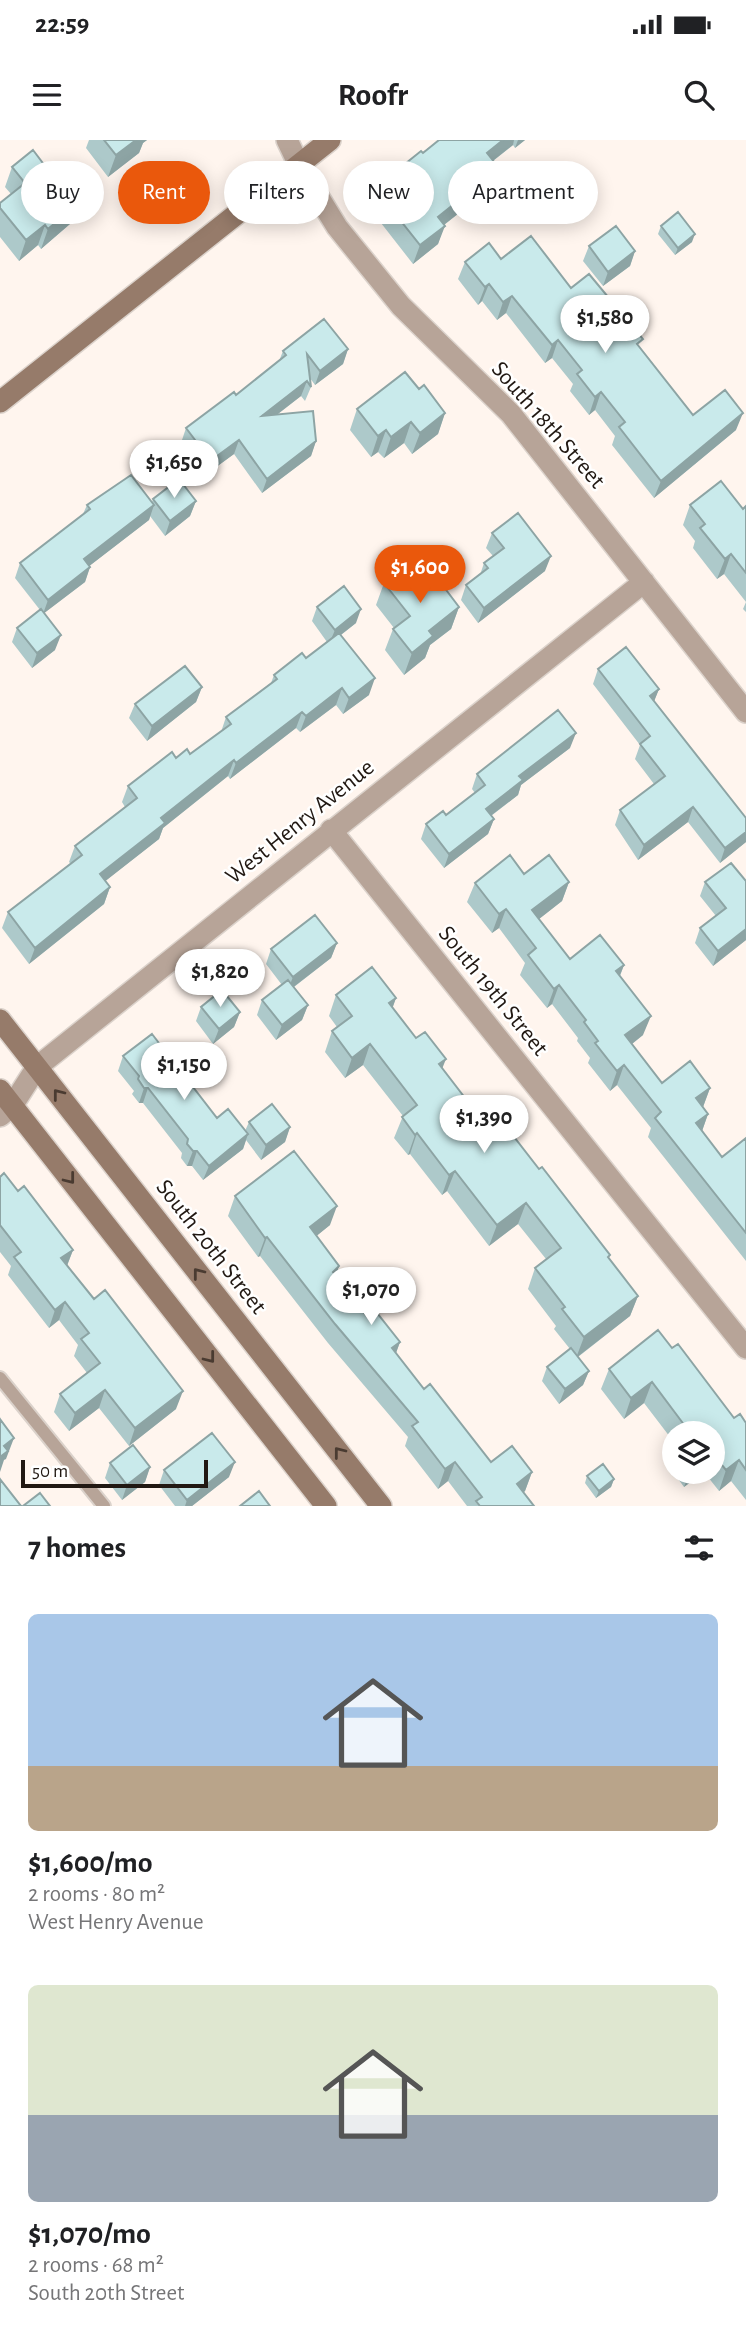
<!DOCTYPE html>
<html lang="en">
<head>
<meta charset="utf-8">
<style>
  :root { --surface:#fff; --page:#f2f2f2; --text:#202124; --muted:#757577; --accent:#ea580c }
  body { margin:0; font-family:"Alegreya Sans",sans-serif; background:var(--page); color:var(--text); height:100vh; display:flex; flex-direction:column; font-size:26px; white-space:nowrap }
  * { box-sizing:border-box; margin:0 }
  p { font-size:23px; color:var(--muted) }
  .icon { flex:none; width:38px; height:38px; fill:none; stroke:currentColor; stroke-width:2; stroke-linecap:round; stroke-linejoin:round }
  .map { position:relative; height:1366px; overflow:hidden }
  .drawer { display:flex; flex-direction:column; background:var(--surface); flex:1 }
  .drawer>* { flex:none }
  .top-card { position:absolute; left:21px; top:21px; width:705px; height:63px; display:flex; gap:14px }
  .fabs { position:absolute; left:662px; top:1281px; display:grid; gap:14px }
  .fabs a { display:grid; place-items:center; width:63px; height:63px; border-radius:50%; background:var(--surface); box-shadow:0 4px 18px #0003; font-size:35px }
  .scale { position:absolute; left:21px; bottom:18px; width:187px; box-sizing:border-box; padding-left:7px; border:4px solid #211812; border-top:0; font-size:19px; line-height:24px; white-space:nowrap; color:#211812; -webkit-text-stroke:5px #fff; paint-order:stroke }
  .price { position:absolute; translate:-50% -60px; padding:0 16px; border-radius:24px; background:#fff; color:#222; font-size:23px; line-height:46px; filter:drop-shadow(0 2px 4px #0008) }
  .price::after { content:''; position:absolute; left:50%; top:42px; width:21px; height:16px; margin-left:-10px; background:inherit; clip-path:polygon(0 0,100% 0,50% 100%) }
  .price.on { background:var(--accent); color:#fff }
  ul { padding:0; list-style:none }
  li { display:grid; align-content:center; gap:14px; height:371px; padding:0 28px }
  li span { display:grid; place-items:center; height:217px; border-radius:10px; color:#555 }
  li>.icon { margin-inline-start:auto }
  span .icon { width:126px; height:126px; fill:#fffc; stroke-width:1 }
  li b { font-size:30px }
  h2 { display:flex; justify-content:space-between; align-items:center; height:84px; padding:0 28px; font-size:30px }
  .tag { padding:0 24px; border-radius:32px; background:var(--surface); box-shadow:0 4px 18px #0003; font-size:24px; line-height:63px }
  .tag.on { background:var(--accent); color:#fff }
  .status { display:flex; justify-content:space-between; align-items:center; height:49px; padding:0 35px; background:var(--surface); direction:ltr }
  .status svg { height:19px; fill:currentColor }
  header { display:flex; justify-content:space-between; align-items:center; height:91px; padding:0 28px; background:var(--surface); font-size:32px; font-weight:600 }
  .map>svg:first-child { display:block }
</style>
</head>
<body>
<div class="status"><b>22:59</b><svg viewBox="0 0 49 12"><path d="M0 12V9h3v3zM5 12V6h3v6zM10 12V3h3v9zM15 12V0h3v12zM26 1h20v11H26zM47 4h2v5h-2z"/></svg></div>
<header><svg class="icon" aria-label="menu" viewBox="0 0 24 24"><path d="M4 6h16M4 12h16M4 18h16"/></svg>Roofr<svg class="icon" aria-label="search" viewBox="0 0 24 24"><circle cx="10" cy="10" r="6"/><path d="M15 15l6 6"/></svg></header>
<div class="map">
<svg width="746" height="1366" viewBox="0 0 746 1366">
  <rect width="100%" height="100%" fill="#fff5ee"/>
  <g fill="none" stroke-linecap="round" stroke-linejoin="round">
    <g stroke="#dbd2cb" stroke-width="16">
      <path id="lane" d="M0,1238L104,1366"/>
    </g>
    <g stroke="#dbd2cb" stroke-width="24">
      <path id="street" d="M287,0L299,25L337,87L401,166L511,274L746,572
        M331,690L746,1208
        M0,976L12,966L37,927L644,442"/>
    </g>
    <g stroke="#dbd2cb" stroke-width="24">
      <path id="secondary" d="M0,262L330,0
        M0,880L381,1366
        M0,950L326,1366"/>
    </g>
    <use href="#lane" stroke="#b7a498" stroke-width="12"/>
    <use href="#street" stroke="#b7a498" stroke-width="21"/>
    <use href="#secondary" stroke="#967b6a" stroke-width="21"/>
  </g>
  <path fill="#adc9ca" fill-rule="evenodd" d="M89,0H147L143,3L139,13L108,37L86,8Z
    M439,0H525L515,8L513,5L493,21L492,47L444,85L438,104L413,124L374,74L390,36Z
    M12,27L55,39L92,51L85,71L41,109L38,105L19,121L0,97V63L11,54L5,47Z
    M661,86L692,102L675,115L658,94Z
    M589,106L635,111L630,126L603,146L583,121Z
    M501,119L571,148L640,207L693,275L736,290L654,358L612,305L615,296L595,270L589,275L570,251L573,244L552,218L545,223L506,173L497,180L482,161L478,165L458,139L465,122Z
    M348,209L343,224L315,245L310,238L311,247L305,261L301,256L278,274L316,301L311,316L262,353L234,314L208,333L205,330L203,331L181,303L186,288L236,255L279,221L283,211Z
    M419,249L445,273L438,294L412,314L404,303L384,318L378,312L371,317L350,290L357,269Z
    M153,359L196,361L190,376L165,396L150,376L149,380L89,426L90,427L85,442L44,473L55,510L32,528L12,502L17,488L40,470L15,438L20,423L83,374L87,365L152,362Z
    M690,365L743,369L746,366V472L743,469L746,462L724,434L717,439L693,408L695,401L683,385Z
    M492,393L545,431L478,483L461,460L466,445L480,435L484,423L493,416L486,408Z
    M423,437L459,467L451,489L430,505L425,518L404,535L385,510L393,489L394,488L376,465L384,443Z
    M317,467L356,483L341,495L369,555L343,574L336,565L300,592L296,588L230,639L228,636L163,688L159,699L105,741L110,747L104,764L29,824L2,788L8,772L71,724L69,722L75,706L125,667L122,662L128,646L176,618L190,614L221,592L226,577L271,543L274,535L306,518L327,502L312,481Z
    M598,529L659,549L654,561L746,678V702L720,723L688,682L638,720L615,685L620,670L654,644L635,619L640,605L593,544Z
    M202,547L196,562L147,601L129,578L135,564Z
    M570,608L521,645L518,655L491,676L494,679L488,694L444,728L421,699L426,684L446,675L475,653L472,649L477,634Z
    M524,734L569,742L562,761L539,779L570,819L624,825L620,836L643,895L632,904L662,943L710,948L703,967L708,974L702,991L722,1017L746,998V1121L648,997L651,988L617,945L610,951L588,923L590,918L577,901L578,898L552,864L547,868L520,835L525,823L499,788L492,793L467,762L475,743Z
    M746,741V800L713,826L695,803L700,788L716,776L700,756L705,742Z
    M337,803L331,818L294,847L308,865L302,880L276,900L257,875L262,860L282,845L266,824L271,809Z
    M336,855L396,858L392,868L416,898L442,928L472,967L497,982L609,1118L638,1156L630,1176L578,1217L589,1231L583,1245L559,1264L542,1241L547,1227L570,1209L554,1189L556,1186L528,1149L535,1128L546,1119L518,1084L489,1106L447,1051L442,1055L410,1014L408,1015L394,998L403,976L363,925L345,938L325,912L332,891L337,887L329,876Z
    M201,867L240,872L234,887L213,904L196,881Z
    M123,916L217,978L245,991L249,982L290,987L285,1002L261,1020L246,1000L243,1009L203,1040L192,1026H187L181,1018L182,1013L143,963H139L132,954L134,951L118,931Z
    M0,1037L18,1051L73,1110L67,1126L176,1269L129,1306L99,1268L69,1291L54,1272L60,1254L87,1233L74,1216L78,1205L59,1180L49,1188L8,1135L11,1126L0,1112Z
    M235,1056L330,1085L316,1096L339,1126L336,1136L369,1179L400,1202L396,1213L424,1249L491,1322L532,1332L525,1351L523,1353L534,1366H467L448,1341L438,1349L405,1306L408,1297L328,1203L260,1116L258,1117L228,1076Z
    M672,1208L734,1278L746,1283V1360L731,1341L719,1351L704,1332L684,1347L663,1318L670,1297L644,1263L624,1279L601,1249L609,1229ZM674,1293H712V1332H674Z
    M110,1323L150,1327L145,1342L122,1360L105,1338Z
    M164,1330L229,1337L192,1366H175L159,1345Z
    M587,1336L614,1339L611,1347L596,1358L585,1343Z"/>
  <path fill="#8da4a4" d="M136,0H147L143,3L139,13L108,37L116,15Z
    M503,0H514L513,5L480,31L487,13Z
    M518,0H525L515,8Z
    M499,28L492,47L431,95L438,77Z
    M92,51L85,71L41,109L48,89Z
    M45,85L38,105L19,121L26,100Z
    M445,86L438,104L413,124L420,105Z
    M695,94L692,102L675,115L678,108Z
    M635,111L630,126L603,146L608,132Z
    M489,144L482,161L478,165L485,147Z
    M512,156L506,173L497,180L503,162Z
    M558,200L552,218L545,223L552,205Z
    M348,209L343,224L315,245L320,231Z
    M307,241L301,256L257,290L262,276Z
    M601,252L595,270L589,275L595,257Z
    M445,273L438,294L412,314L420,293Z
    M743,273L736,290L654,358L661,341Z
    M411,282L404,303L384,318L391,297Z
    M386,290L378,312L371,317L378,296Z
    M239,300L234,314L208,333L213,319Z
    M316,301L311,316L262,353L267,339Z
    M210,315L205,330L203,331L208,317Z
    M196,361L190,376L165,396L170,381Z
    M154,365L149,380L79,434L84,419Z
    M731,414L724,434L717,439L725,419Z
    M551,416L545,431L478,483L484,468Z
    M90,427L85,442L43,474L48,460Z
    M459,467L451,489L430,505L425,518L404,535L412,513L429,491Z
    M361,469L356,483L329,504L335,490Z
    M61,495L55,510L32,528L37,513Z
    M375,538L369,555L343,574L349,558Z
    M202,547L196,562L147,601L152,586Z
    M342,548L336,565L300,592L306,576Z
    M659,549L653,564L650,556Z
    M302,572L296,588L230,639L236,623Z
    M576,593L570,608L521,645L518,655L480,684L486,669L519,636Z
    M234,620L228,636L163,688L159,699L94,750L100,734L161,678Z
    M693,667L688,682L638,720L644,705Z
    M494,679L488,694L444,728L449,714Z
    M746,692V702L720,723L725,708Z
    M569,742L562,761L525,790L532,770Z
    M110,747L104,764L29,824L35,808Z
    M506,769L499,788L492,793L499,774Z
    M746,789V800L713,826L718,811Z
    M337,803L331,818L287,852L293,837Z
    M624,825L616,845V831Z
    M559,845L552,864L547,868L554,849Z
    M396,858L389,878V863Z
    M308,865L302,880L276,900L282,885Z
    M240,872L234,887L213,904L219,889Z
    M651,876L643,895L618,915L625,895Z
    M370,904L363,925L345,938L352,918Z
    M446,919L438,939L439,924Z
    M624,925L617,945L610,951L617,931Z
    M144,948H148L143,963H139Z
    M710,948L703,967L696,958Z
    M708,974L701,994L696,983Z
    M290,987L285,1002L261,1020L266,1005Z
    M417,993L410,1014L408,1015L415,995Z
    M248,994L243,1009L203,1040L209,1026Z
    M193,1011H197L192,1026H187Z
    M455,1031L447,1051L442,1055L449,1035Z
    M526,1063L518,1084L489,1106L497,1085Z
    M337,1066L330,1085L303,1107L310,1087Z
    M267,1097L260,1116L258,1117L265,1098Z
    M73,1110L66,1128L61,1118Z
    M339,1126L332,1145L333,1132Z
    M638,1156L630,1176L576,1218L584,1197Z
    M65,1162L59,1180L49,1188L55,1170Z
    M400,1202L393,1221L392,1208Z
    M589,1231L583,1245L559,1264L565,1249Z
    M652,1242L644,1263L624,1279L631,1258Z
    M105,1250L99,1268L69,1291L75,1273Z
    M183,1251L176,1269L129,1306L135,1288Z
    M14,1298L6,1319L4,1320L0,1332V1316L4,1306Z
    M739,1320L731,1341L719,1351L726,1330Z
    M235,1322L229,1337L192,1366H185L187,1360Z
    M455,1322L448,1341L438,1349L445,1329Z
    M150,1327L145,1342L122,1360L127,1345Z
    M532,1332L525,1351L510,1363L517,1344Z
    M690,1332H704L684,1347Z
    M614,1339L611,1347L596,1358L599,1351Z"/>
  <path fill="#c9eaeb" stroke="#8da4a4" stroke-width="2" d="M104,0H136L116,15Z
    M439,0H503L487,13L499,28L438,77L445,86L420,105L381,56L396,44L390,36L421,11L423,13Z
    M33,10L55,39L72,26L92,51L48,89L45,85L26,100L0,68V63L25,43L12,27Z
    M678,72L695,94L678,108L661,86Z
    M616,86L635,111L608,132L589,106Z
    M531,96L571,148L589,134L643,199L637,204L693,275L725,250L743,273L661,341L619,287L625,282L601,252L595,257L577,234L582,230L558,200L552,205L512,156L503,162L489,144L485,147L465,122L489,103L501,119Z
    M324,179L348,209L320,231L307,214L311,247L307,241L262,276L313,271L316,301L267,339L239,300L213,319L210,315L208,317L186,288L234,252L236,255L286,215L283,211Z
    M405,232L419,249L424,245L445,273L420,293L411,282L391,297L386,290L378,296L357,269Z
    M131,335L154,365L84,419L90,427L48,460L20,423L90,369L87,365Z
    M179,339L196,361L170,381L153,359Z
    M721,341L743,369L746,366V433L731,414L725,419L700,388L705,384L690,365Z
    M518,373L551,416L484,468L466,445L488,428L484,423L504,408L492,393Z
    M411,422L423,437L431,430L459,467L429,491L433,496L412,513L393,489L410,476L384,443Z
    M344,446L361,469L335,490L317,467Z
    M41,469L61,495L37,513L17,488Z
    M339,493L375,538L349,558L342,548L306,576L302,572L236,623L234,620L161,678L165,683L100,734L110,747L35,808L8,772L82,715L75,706L137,658L128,646L172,612L176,618L187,609L190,614L231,584L226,577L277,539L274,535L302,513L306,518Z
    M626,507L659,549L650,556L746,678V692L725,708L693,667L644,705L620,670L665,636L640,604L650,596L598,529Z
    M185,526L202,547L152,586L135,564Z
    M558,570L576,593L519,636L523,640L486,669L494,679L449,714L426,684L443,671L446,675L485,645L477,634Z
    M510,715L524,734L549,715L569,742L532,770L570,819L600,795L624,825L616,831L651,876L625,895L662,943L690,921L710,948L696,958L708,974L696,983L722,1017L746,998V1093L655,978L661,972L624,925L617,931L595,903L598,901L584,882L586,880L559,845L554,849L528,815L536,808L506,769L499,774L475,743Z
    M731,723L746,741V789L718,811L700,788L726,768L705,742Z
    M315,775L337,803L293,837L271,809Z
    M372,827L396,858L389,863L416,898L425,892L446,919L439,924L472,967L481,961L497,982L501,980L539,1029L542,1027L610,1115L608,1117L638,1156L584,1197L562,1169L565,1167L535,1128L561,1108L526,1063L497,1085L455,1031L449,1035L417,993L415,995L402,977L417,965L370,904L352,918L332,891L352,876L336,855Z
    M288,840L308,865L282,885L262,860Z
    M222,850L240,872L219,889L201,867Z
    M152,894L217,978L228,969L248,994L209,1026L197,1011H193L187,1004L188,999L148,948H144L138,939L139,936L123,916Z
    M272,964L290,987L266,1005L249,982Z
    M294,1011L337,1066L310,1087L339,1126L333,1132L369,1179L377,1173L400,1202L392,1208L424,1249L430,1244L491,1322L512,1306L532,1332L517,1344L534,1366H480L476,1361L482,1357L455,1322L445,1329L412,1286L418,1282L335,1184L267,1097L265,1098L235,1056Z
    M4,1033L18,1051L24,1046L73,1110L61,1118L94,1159L105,1150L183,1251L135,1288L105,1250L75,1273L60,1254L100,1223L81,1199L89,1193L65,1162L55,1170L14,1117L21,1112L0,1085V1037Z
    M658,1190L672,1208L678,1204L734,1278L740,1274L746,1283V1330L739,1320L726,1330L712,1313V1293H676L685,1286L652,1242L631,1258L609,1229Z
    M571,1208L589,1231L565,1249L547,1227Z
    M0,1279L14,1298L4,1306L8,1311L0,1317Z
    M212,1293L235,1322L187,1360L164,1330Z
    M133,1305L150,1327L127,1345L110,1323Z
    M603,1324L614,1339L599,1351L587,1336Z
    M0,1339L21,1366H0Z
    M259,1351L270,1366H240Z
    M40,1353L50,1366H23Z"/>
  <defs><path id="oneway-chevron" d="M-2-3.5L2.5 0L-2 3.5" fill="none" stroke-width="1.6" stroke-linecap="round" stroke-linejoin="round" transform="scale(1.75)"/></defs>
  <g stroke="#4a3b31">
    <use href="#oneway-chevron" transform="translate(58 954) rotate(-128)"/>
    <use href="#oneway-chevron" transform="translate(70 1039) rotate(52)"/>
    <use href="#oneway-chevron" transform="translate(198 1133) rotate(-128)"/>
    <use href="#oneway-chevron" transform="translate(210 1218) rotate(52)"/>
    <use href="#oneway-chevron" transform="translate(339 1312) rotate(-128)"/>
  </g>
  <g text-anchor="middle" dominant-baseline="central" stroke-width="5" stroke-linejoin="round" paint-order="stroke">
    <g font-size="24" fill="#211812" stroke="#fff">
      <text transform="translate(548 285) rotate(49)">South 18th Street</text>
      <text transform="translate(300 682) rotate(-39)">West Henry Avenue</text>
      <text transform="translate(493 851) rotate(51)">South 19th Street</text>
      <text transform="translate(211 1107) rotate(52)">South 20th Street</text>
    </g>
  </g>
</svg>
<div class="fabs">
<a><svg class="icon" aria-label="layers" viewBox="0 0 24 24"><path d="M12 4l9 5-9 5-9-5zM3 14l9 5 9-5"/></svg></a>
</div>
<div class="scale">50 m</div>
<b class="price" style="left:605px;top:215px">$1,580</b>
<b class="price" style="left:174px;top:360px">$1,650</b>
<b class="price on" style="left:420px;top:465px">$1,600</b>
<b class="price" style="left:220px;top:869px">$1,820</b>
<b class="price" style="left:184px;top:962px">$1,150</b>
<b class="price" style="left:484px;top:1015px">$1,390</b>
<b class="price" style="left:371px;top:1187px">$1,070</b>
<div class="top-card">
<a class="tag">Buy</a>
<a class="tag on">Rent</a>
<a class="tag">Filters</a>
<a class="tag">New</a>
<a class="tag">Apartment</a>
</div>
</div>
<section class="drawer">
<h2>7 homes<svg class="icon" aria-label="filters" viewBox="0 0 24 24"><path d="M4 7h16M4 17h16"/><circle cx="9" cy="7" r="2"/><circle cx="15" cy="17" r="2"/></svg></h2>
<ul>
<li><span style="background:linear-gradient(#a9c7e8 70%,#b9a48a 0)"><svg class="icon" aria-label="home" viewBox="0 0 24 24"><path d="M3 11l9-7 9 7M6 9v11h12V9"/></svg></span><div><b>$1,600/mo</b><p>2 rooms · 80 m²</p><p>West Henry Avenue</p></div></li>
<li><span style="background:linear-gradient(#dfe7d0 60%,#9aa5b1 0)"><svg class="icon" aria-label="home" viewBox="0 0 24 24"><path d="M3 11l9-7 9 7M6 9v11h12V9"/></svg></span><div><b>$1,070/mo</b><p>2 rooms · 68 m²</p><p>South 20th Street</p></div></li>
</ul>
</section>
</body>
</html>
